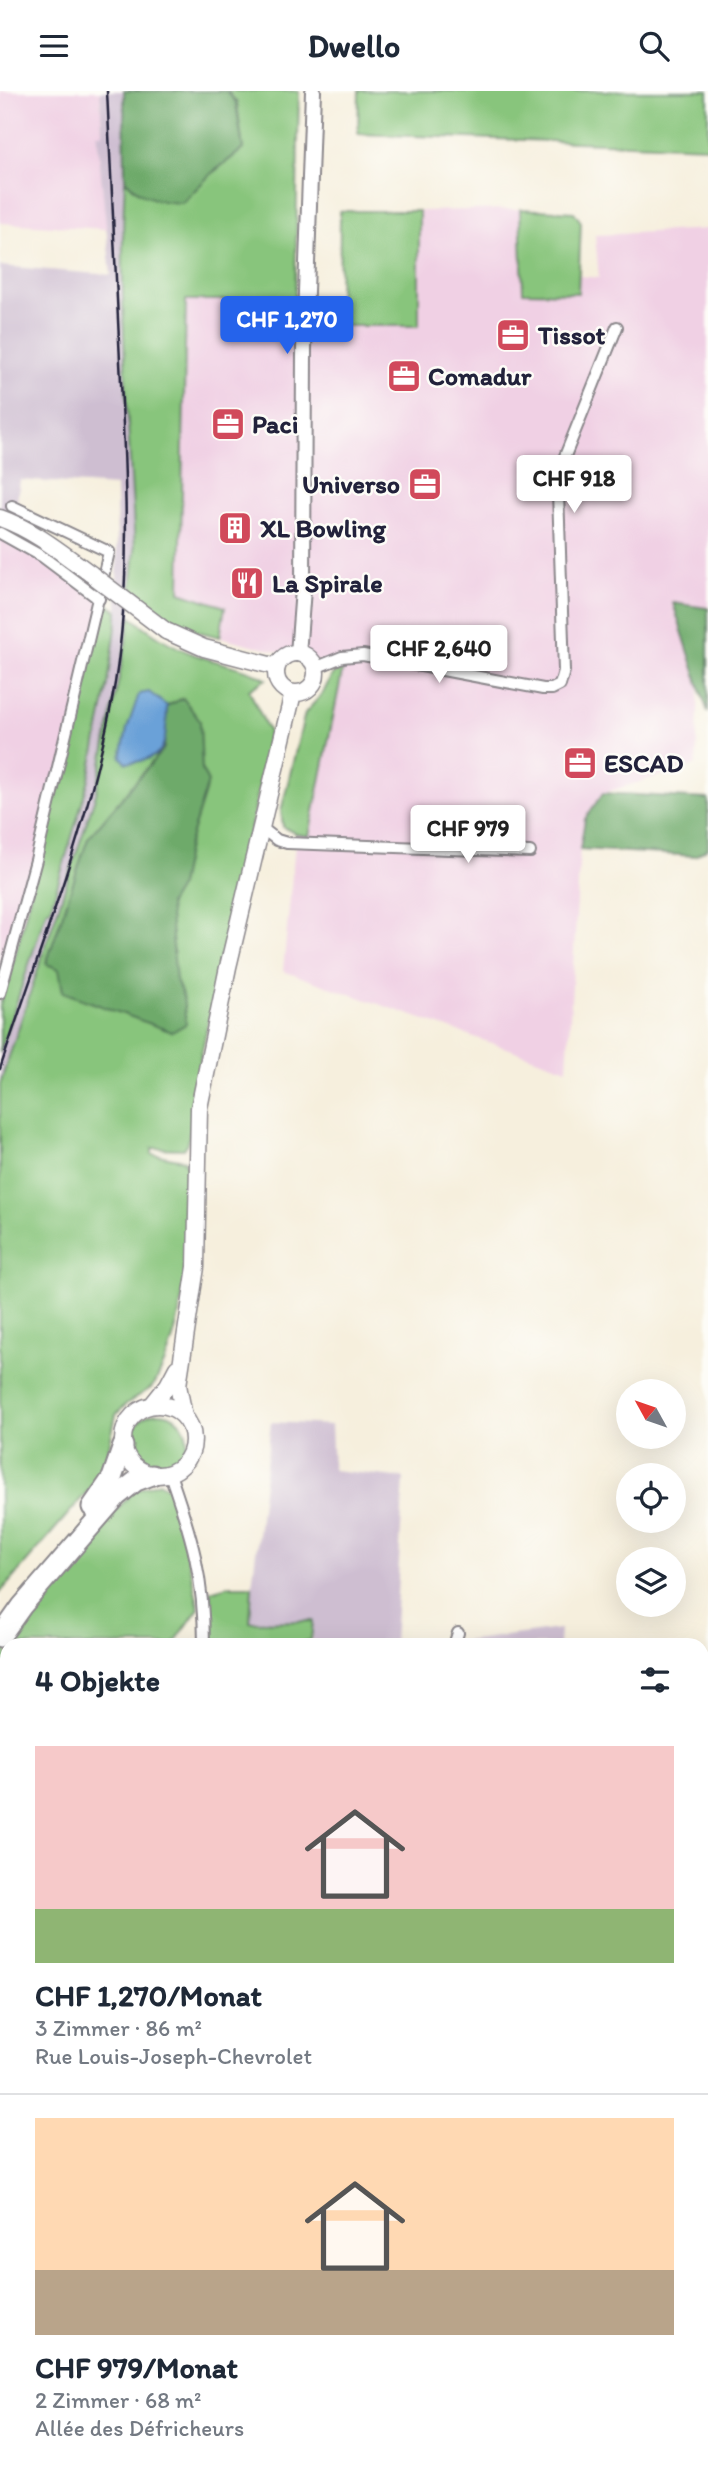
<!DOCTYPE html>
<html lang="de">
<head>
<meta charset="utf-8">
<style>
  :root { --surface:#fff; --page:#f6f6f7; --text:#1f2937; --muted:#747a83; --line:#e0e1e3; --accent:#2563eb }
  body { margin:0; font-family:Itim,sans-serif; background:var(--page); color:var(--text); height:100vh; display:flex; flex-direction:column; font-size:26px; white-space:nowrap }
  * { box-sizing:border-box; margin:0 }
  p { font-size:23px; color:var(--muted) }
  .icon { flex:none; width:38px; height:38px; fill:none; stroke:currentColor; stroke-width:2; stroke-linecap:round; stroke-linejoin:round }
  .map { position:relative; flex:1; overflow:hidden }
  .drawer { position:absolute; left:0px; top:1547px; width:709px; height:842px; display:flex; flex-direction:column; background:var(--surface); border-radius:21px 21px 0 0; box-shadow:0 7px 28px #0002 }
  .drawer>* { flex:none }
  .needle { width:46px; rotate:310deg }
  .buttons { position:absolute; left:616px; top:1288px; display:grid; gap:14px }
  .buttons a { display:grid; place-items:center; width:70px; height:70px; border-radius:50%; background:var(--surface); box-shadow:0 7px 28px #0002; font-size:35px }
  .price { position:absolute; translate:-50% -60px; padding:0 16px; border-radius:7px; background:#fff; color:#222; font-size:23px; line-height:46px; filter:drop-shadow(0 2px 4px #0008) }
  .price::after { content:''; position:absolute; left:50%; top:42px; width:21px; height:16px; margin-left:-10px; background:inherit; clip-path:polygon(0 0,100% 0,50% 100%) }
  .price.on { background:var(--accent); color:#fff }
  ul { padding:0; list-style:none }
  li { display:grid; align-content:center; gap:14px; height:371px; padding:0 35px }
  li+li { border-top:2px solid var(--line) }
  li span { display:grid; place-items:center; height:217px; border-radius:0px; color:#555 }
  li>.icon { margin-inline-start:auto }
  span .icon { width:126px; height:126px; fill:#fffc; stroke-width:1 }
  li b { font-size:30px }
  h2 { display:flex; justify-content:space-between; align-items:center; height:84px; padding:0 35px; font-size:30px }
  header { display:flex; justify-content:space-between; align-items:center; height:91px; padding:0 35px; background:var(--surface); font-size:32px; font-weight:700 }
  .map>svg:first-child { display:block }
</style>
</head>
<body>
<header><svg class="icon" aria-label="menu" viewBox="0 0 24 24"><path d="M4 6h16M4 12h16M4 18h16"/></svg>Dwello<svg class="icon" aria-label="search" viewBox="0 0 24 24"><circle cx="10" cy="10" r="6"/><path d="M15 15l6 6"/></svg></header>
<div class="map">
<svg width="708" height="2388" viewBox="0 0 708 2388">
  <rect width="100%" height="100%" fill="#fdfcf7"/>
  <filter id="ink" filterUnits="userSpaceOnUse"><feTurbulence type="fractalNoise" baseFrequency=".0143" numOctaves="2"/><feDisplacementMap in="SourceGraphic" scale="14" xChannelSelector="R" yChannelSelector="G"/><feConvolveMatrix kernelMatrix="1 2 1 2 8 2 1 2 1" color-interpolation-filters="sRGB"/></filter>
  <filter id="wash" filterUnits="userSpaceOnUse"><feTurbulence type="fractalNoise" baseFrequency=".00686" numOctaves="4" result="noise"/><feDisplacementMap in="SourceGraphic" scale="28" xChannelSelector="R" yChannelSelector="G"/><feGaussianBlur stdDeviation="1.57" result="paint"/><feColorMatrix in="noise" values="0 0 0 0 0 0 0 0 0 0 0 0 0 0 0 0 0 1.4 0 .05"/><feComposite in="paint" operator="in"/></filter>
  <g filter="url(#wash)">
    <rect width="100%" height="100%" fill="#f6efdd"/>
    <path fill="#f0d0e4" d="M0,0H100L102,43L97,44L107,138L0,132Z
      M520,118L523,201L578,202L580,185L599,187L595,144L708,138V517L674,513L699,592L696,674L603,702L585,728L580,758L567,978L283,880L296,743L309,744L343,577L220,546L225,516L180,501L186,208L295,209V239L339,235H418L419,120Z
      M0,440L104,506L16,861L0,915Z"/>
    <path fill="#cebed1" d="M100,0H124V220L135,459L131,498V526L96,703L0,993V962L48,818H51L89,688L117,530V453L116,395L20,389L15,424L0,418V175L111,184L97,43H102Z
      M271,1331L331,1334L333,1379L404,1387L394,1554H313L312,1530L250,1531L252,1495Z
      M560,1538L559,1554H456V1551Z"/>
    <path fill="#88c57b" stroke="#55745b" stroke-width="2" d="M227,0H299L295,209H186L180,501L225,516L220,546L183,537L131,498L135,459C129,336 118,212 125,89L134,98L212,82L243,58L237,12Z
      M359,0H708V56L358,43Z
      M520,118L574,121L581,131L578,202L523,201Z
      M340,120H419V235H339Z
      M103,509L117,520V530L108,593L89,688L50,819L47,818L0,962V915L16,861Z
      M131,526C151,541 169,554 193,563C216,572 244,575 266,588L249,599L269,641L256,712L200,969L188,1052L184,1058L152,1057V1063L184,1069L188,1078C188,1151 190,1225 155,1292L151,1297L126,1313L116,1324L106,1370L99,1387L0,1502V993L96,703Z
      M343,577L309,745L296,743L283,736L281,720L305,622L323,602L332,584Z
      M131 1350a28 28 0 1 1 56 0a28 28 0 1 1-56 0Z
      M159,1391L172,1399L199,1517L173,1554H7V2382H72L71,2388H0V1557L7,1544L133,1400Z
      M227,1495H252L250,1531L313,1530L311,1549L294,1554H213L210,1500Z
      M83,2382H387L375,2388H82Z"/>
    <path fill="#6eaa6b" stroke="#486653" stroke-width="2" d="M124,0H227L236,12L243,58L212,82L182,112C159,111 142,107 125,89Z
      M673,512L708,517V622Z
      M183,607L200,630L202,679L208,691L188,755L180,795L169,813L176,889L183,906L186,933L172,941L63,901L59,878L46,873L88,747L164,657L167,615Z
      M603,702L708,708V757L695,765L580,758L585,728Z"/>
    <path fill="#6aa1d8" stroke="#46628a" stroke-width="2" d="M149,601L167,615C165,651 170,669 126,672L121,666L127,638L139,603Z"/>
  </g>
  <g filter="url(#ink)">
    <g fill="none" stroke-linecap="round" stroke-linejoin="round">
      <g stroke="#8c888c" stroke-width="14">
        <path id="street" d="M0,442L43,466L99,508
          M315,577L342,566L363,564L543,598H552L560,594L564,580L558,401L565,365L617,236
          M263,738L277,749L287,752L530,761
          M0,902L36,769L109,461L12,415
          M170,1383C192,1446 204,1486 204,1554
          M454,1554L458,1542
          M702,2036L708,2037
          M702,2266L708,2231
          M702,2304L708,2305
          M75,2388L76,2382
          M390,2388L407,2382"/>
      </g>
      <g stroke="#8c888c" stroke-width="18">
        <path id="secondary" d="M298,563L303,498L304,258L313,0"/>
      </g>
      <g stroke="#8c888c" stroke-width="19">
        <path id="primary" d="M0,427C34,439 62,462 91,483
          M166,540L204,557L277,576
          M276 582a20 20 0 1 1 40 0a20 20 0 1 1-40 0Z
          M123 1349a35 35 0 1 1 70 0a35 35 0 1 1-70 0Z
          M152,1314L168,1294L177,1277
          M184,1325L178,1294L196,1176L199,1017L228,876L293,602"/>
      </g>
      <g stroke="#8c888c" stroke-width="23">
        <path id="highway" d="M92,1416L112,1387L123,1355
          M0,1546L22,1515L117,1405L136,1390L152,1384"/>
      </g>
      <use href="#street" stroke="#fff" stroke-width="10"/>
      <use href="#secondary" stroke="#fff" stroke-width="14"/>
      <use href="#primary" stroke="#fff" stroke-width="16"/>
      <use href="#highway" stroke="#fff" stroke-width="19"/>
      <path stroke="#22223b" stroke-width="2.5" d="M0,978C42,851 93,724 115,592C131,492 126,392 121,291C116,194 112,97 107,0"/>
      <g stroke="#8c888c" stroke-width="19" stroke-linecap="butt">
        <path id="primary-bridge" d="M91,483L166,540"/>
      </g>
      <use href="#primary-bridge" stroke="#fff" stroke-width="16"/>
    </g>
  </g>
  <defs>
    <g id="office-square" transform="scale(1.75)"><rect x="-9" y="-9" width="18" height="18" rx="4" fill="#d1495b" stroke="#fdfcf7"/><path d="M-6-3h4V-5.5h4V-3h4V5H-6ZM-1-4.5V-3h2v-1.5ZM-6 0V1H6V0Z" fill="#fff"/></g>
    <g id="building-square" transform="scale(1.75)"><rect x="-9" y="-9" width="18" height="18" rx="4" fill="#d1495b" stroke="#fdfcf7"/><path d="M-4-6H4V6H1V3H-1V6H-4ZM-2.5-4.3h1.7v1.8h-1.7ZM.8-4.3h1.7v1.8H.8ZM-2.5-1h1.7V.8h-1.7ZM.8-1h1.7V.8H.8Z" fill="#fff"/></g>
    <g id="restaurant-square" transform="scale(1.75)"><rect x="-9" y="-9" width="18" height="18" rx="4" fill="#d1495b" stroke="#fdfcf7"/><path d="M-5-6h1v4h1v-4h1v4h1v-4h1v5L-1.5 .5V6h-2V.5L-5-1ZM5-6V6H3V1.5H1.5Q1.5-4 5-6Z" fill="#fff"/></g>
  </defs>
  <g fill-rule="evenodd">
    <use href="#office-square" x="513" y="244"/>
    <use href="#office-square" x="404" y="285"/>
    <use href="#office-square" x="228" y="333"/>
    <use href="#office-square" x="425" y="393"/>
    <use href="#building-square" x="235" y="437"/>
    <use href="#restaurant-square" x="247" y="492"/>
    <use href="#office-square" x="580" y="672"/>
  </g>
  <g text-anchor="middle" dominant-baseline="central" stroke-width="5" stroke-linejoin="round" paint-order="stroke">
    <g font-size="26" font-weight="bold" fill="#22223b" stroke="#fdfcf7" text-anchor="start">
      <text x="538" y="244">Tissot</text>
      <text x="428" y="285">Comadur</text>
      <text x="252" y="333">Paci</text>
      <text x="400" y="393" text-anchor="end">Universo</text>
      <text x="260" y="437">XL Bowling</text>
      <text x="272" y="492">La Spirale</text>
      <text x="604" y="672">ESCAD</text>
    </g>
  </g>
</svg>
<div class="buttons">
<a><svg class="needle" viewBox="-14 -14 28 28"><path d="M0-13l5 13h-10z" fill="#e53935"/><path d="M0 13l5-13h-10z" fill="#747a83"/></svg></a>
<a><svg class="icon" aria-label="locate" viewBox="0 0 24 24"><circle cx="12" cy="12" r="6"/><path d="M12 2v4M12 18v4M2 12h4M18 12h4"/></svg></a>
<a><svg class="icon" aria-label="layers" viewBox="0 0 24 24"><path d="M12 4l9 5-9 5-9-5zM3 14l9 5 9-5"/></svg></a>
</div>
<b class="price on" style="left:287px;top:265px">CHF 1,270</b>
<b class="price" style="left:574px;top:424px">CHF 918</b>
<b class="price" style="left:439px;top:594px">CHF 2,640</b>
<b class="price" style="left:468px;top:774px">CHF 979</b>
<section class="drawer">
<h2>4 Objekte<svg class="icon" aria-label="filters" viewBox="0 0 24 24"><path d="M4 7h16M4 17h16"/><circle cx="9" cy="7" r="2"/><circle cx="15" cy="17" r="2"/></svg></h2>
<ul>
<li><span style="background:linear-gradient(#f6c9c9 75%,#8fb573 0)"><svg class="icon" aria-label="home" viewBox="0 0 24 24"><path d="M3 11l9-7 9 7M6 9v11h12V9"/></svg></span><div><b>CHF 1,270/Monat</b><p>3 Zimmer · 86 m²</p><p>Rue Louis-Joseph-Chevrolet</p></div></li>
<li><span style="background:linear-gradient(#ffd9b3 70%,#b9a48a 0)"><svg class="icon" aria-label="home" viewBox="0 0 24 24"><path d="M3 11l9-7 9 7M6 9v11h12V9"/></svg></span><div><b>CHF 979/Monat</b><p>2 Zimmer · 68 m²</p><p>Allée des Défricheurs</p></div></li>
</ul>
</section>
</div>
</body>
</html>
